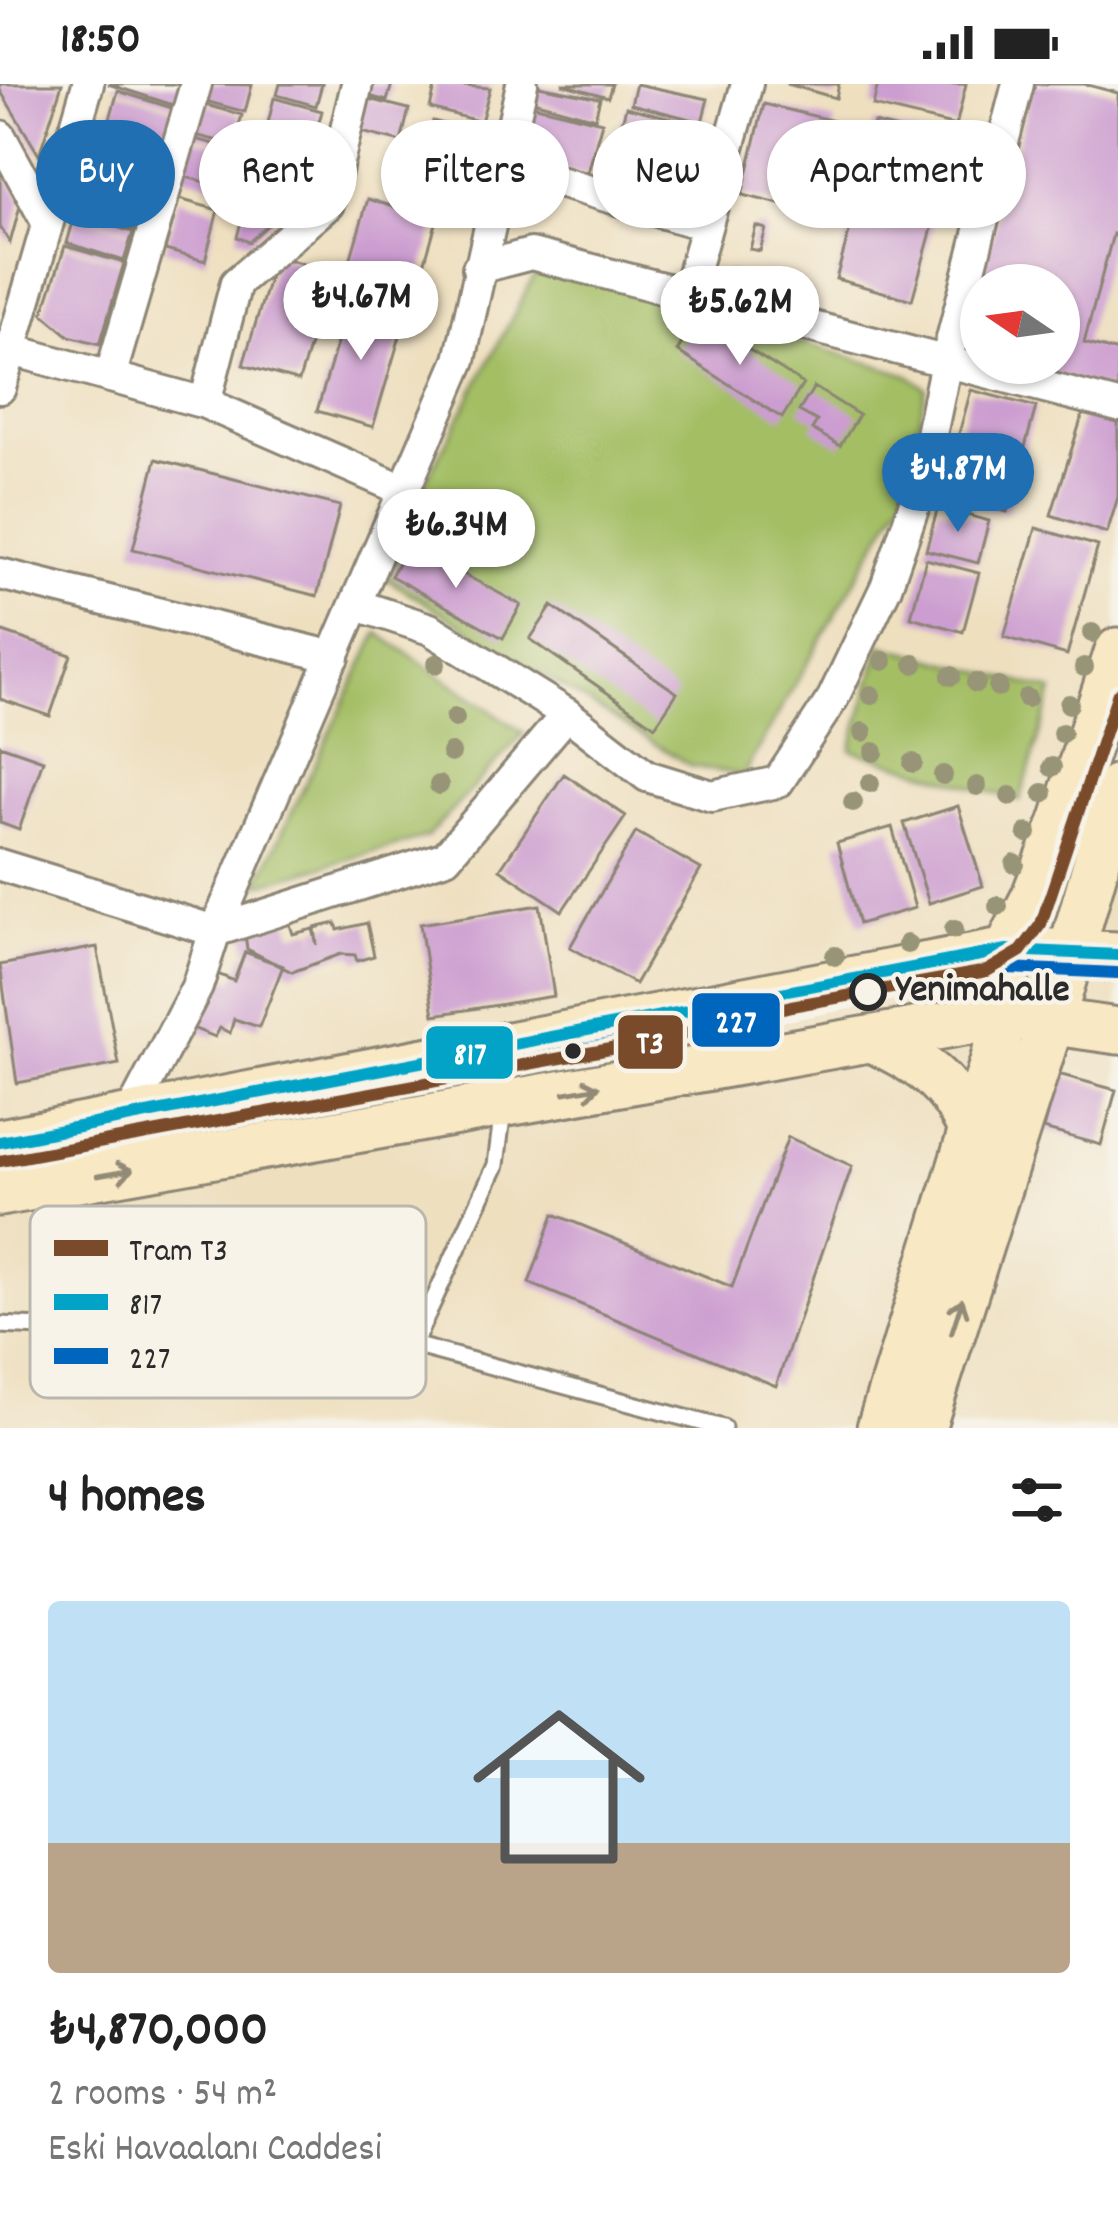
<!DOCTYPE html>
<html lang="en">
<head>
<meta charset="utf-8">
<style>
  :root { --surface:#fff; --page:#f6f6f6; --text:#222; --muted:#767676; --line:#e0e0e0; --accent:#1f6fb2 }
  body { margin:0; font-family:Dekko,sans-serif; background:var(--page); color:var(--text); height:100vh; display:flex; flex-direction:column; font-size:45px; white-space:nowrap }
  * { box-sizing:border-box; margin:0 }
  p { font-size:39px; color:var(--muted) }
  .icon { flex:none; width:66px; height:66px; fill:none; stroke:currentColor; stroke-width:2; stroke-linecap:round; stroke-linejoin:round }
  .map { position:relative; height:1344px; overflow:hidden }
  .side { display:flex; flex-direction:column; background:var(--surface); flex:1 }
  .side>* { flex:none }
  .guide { position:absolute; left:36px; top:36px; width:1047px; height:108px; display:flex; gap:24px }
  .needle { width:78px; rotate:283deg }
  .controls { position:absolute; left:960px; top:180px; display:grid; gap:24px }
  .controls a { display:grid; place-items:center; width:120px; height:120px; border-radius:50%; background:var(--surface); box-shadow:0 3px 9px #0004; font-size:60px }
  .price { position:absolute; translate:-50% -102px; padding:0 27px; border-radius:42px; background:#fff; color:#222; font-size:39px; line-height:78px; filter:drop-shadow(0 3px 6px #0008) }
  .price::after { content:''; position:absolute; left:50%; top:72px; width:36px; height:27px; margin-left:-18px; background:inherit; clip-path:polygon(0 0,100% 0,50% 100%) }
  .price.active { background:var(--accent); color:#fff }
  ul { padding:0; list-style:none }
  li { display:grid; align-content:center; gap:24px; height:636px; padding:0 48px }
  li+li { border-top:3px solid var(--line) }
  li span { display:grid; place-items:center; height:372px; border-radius:12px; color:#555 }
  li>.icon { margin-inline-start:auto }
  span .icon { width:216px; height:216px; fill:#fffc; stroke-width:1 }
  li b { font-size:51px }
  h2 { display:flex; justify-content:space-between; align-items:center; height:144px; padding:0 48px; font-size:51px }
  .chip { padding:0 42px; border-radius:54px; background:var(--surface); box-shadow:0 3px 9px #0004; font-size:42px; line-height:108px }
  .chip.active { background:var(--accent); color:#fff }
  .status { display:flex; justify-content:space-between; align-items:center; height:84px; padding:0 60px; background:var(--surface); direction:ltr }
  .status svg { height:33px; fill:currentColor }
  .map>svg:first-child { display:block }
</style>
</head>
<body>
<div class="status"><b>18:50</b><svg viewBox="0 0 49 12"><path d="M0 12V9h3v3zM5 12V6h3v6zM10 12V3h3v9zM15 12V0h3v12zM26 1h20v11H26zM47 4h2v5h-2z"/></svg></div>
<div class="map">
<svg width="1118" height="1344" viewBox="0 0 1118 1344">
  <rect width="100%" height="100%" fill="#f7f3e8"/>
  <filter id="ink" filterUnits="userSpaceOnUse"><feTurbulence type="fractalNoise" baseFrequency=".00833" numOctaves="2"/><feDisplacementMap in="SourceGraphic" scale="24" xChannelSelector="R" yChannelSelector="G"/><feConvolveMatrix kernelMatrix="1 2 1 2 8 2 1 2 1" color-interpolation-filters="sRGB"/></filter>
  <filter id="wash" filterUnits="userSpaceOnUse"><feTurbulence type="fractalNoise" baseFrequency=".004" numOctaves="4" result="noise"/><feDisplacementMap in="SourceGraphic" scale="48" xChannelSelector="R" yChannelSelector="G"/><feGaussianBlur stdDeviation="2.7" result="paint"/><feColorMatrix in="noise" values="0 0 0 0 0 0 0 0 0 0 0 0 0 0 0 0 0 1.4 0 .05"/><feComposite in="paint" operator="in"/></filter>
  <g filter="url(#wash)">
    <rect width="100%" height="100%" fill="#eedfbf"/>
    <path fill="#a3be64" stroke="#677448" stroke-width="3" d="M541,179L909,291L926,304L903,413L743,691L691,682L377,489Z
      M378,549L524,649L427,753L257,801Z
      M881,561L1053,607L1020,717L851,666Z"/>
    <g id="blocks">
      <path fill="#cc9dd0" d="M0,0H62L39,71L0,6Z
        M108,0H183L176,22Z
        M209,0L252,1L245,28L205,17Z
        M280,0H322L316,22L277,11Z
        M368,0H392L387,17L365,11Z
        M436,0L490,4L481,38L430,24Z
        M529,0L600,14L595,34L525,15Z
        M562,0H612L608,13Z
        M636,0L708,15L702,38L631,20Z
        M787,0H839L836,14Z
        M878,0H966L956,42L873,22Z
        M1033,0H1084L1118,9V152L1113,150L1084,259L1118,268V309L1013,280L1059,279V201H981V272L962,267Z
        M118,7L175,25L166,55L109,38Z
        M361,13L409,25L401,58L353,46Z
        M274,14L322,27L312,64L265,52Z
        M200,19L242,31L234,61L191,50Z
        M524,19L602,38L587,92L512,74Z
        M764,20L835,37L813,128L742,111Z
        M626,23L704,42L696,72L618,53Z
        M433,37L477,49L468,84L424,72Z
        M874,39L952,58L934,131L856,112Z
        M107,41L162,58L151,94L96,77Z
        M192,54L233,65L223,103L182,92Z
        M271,58L310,69L305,91L265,80Z
        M619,65L696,84L687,122L609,103Z
        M96,80L151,97L136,147L80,130Z
        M0,81L22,115L10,159L0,143Z
        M254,89L310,102L249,158L237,153Z
        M179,115L218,126L205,177L165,166Z
        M368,115L437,136L416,208L347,187Z
        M857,120L933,141L912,216L836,195Z
        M75,131L133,148L124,177L67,159Z
        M756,142L766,145L760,167L750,165Z
        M65,162L124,179L100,260L69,252L43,230Z
        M276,172L332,188L299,297L243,281Z
        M726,187L756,195L752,208L723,200Z
        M350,215L406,232L373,343L317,327Z
        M698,233L803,300L782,334L677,267Z
        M814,303L859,331L840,362L812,345L817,337L799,327Z
        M971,306L1036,323L1007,428L942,411Z
        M1084,326L1118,337V413L1107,449L1051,431Z
        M156,375L340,422L317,512L133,465Z
        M938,423L989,437L978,479L926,466Z
        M1036,444L1098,462L1067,571L1004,553Z
        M408,460L521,521L503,554L391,492Z
        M926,475L979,489L963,548L911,533Z
        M552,522L677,609L655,642L530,555Z
        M0,547L71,571L50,632L0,615Z
        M0,661L43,676L19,746L0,739Z
        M564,690L626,732L562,827L500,785Z
        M958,722L983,802L929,819L904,739Z
        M892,743L915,824L859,840L837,759Z
        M636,748L701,785L635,900L570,863Z
        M540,821L554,912L434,931L420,840Z
        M287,831L293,850L313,845L317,861L315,844L336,839L338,846L367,839L374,872L357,877L355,871L341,870L292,888L247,865L244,843Z
        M97,863L119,980L17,999L0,881Z
        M245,868L283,882L259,943L234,935L230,949L220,944L215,953L192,944L213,888L234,897Z
        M1058,990L1116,1006L1101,1061L1043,1045Z
        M788,1053L852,1082L776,1302L529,1199L554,1130L732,1203Z"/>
    </g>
  </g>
  <g filter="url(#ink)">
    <use href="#blocks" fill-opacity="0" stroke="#8c8575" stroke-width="3"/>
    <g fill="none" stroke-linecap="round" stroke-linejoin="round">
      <g stroke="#8c8575" stroke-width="21">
        <path id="lane" d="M0,1241L413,1261L723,1344
          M413,1261L496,1081L503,1025"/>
      </g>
      <g stroke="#8c8575" stroke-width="36">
        <path id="street" d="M0,52L47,138
          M501,81L705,141
          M478,184L531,170L1118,322
          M687,210L747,0
          M12,266L205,319L406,407
          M110,293L196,0
          M0,304L88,0
          M205,319L236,199L328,120L357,0
          M0,490L334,573
          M357,521L430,545L567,630L647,692L712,712L778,698L833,614L886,503L920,404L946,278L1018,0
          M0,781L215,847L446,773L567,630
          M129,1033L197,903L215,847L460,276L522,0"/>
      </g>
      <g stroke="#8c8575" stroke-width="51">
        <path id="secondary" d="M874,956C922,979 948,996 971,1045
          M0,1058L1007,866L1118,871
          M0,1109L1004,931L1118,947
          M880,1344L994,975L1004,931L1007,866L1034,814L1064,735L1118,567
          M922,1344L1052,935L1118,703"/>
      </g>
      <use href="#lane" stroke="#fff" stroke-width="15"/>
      <use href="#street" stroke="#fff" stroke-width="30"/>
      <use href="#secondary" stroke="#f8e8c3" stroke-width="45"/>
      <g stroke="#f7f3e8" stroke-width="21">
        <path id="bus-1" d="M0,1058L1007,866L1118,871"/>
      </g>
      <g stroke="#f7f3e8" stroke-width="21">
        <path id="bus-2" d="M3,1076L1008,884L1117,889"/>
      </g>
      <use href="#bus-1" stroke="#02a3c6" stroke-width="12"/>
      <use href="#bus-2" stroke="#0065bd" stroke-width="12"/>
      <g stroke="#f7f3e8" stroke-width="21">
        <path id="tram-1" d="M0,1077L654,957L791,922L987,887L1021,867L1041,840L1118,609"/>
      </g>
      <use href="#tram-1" stroke="#7a4b2a" stroke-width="12"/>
    </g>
    <g fill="#979477">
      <circle cx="1092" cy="549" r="10"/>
      <circle cx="883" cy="577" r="10"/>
      <circle cx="436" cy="580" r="10"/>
      <circle cx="914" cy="580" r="10"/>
      <circle cx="1084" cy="583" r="10"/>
      <circle cx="951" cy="592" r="10"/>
      <circle cx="976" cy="599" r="10"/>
      <circle cx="998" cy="603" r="10"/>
      <circle cx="871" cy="611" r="10"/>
      <circle cx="1027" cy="614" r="10"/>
      <circle cx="1069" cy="620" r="10"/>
      <circle cx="455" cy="634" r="10"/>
      <circle cx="863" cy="648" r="10"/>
      <circle cx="1062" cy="649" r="10"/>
      <circle cx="874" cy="668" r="10"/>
      <circle cx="451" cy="669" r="10"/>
      <circle cx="913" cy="679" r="10"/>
      <circle cx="1052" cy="683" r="10"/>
      <circle cx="943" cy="691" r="10"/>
      <circle cx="870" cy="699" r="10"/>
      <circle cx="439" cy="701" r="10"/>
      <circle cx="977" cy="702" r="10"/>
      <circle cx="1043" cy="709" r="10"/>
      <circle cx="1010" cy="712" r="10"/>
      <circle cx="853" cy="718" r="10"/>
      <circle cx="1027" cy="749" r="10"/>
      <circle cx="1015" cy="780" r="10"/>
      <circle cx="998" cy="822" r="10"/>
      <circle cx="954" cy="845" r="10"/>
      <circle cx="907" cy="860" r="10"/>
      <circle cx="835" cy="872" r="10"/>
    </g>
    <defs><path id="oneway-shaft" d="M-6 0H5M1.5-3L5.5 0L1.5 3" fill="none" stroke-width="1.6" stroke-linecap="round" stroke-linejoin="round" transform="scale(3)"/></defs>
    <g stroke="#928a77">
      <use href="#oneway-shaft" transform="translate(582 1006) rotate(-10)"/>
      <use href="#oneway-shaft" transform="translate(115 1089) rotate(-10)"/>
      <use href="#oneway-shaft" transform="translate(957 1232) rotate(-72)"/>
    </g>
  </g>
  <circle fill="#f7f3e8" stroke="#2b2b2b" stroke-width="6" cx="868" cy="908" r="16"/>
  <circle fill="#2b2b2b" stroke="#f7f3e8" stroke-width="4.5" cx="573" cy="967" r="10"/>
  <g text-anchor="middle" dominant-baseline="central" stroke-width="9" stroke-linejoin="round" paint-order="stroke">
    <g font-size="39" font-weight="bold" fill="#2b2b2b" stroke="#f7f3e8" text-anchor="start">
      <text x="896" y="908">Yenimahalle</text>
    </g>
  </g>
  <rect x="30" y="1122" width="396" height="192" rx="18" fill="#f7f3e8" stroke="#bab7af" stroke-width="3"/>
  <rect x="54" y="1156" width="54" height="16" fill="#7a4b2a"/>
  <rect x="54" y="1210" width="54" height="16" fill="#02a3c6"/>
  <rect x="54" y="1264" width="54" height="16" fill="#0065bd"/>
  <g font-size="33" fill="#2b2b2b">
    <text x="129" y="1176">Tram T3</text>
    <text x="129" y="1230">817</text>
    <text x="129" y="1284">227</text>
  </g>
  <g stroke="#f7f3e8" stroke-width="4.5">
    <rect x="690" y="907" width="92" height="58" rx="12" fill="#0065bd"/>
    <rect x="616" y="929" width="69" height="58" rx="12" fill="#7a4b2a"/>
    <rect x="424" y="940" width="91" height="57" rx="12" fill="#02a3c6"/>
  </g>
  <g font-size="33" text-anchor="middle" font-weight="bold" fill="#fff">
    <text x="736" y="948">227</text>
    <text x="650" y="969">T3</text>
    <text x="470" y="980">817</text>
  </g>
</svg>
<div class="controls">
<a><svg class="needle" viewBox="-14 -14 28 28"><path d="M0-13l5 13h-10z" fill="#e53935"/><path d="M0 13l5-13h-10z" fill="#767676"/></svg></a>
</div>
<b class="price" style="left:361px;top:279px">₺4.67M</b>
<b class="price" style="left:740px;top:284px">₺5.62M</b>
<b class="price active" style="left:958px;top:451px">₺4.87M</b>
<b class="price" style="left:456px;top:507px">₺6.34M</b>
<div class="guide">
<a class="chip active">Buy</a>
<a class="chip">Rent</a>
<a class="chip">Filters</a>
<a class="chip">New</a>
<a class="chip">Apartment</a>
</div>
</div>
<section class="side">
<h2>4 homes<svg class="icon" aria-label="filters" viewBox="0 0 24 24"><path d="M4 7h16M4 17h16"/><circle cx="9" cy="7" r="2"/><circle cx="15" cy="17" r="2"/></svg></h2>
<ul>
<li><span style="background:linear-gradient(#bfe0f5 65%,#b9a48a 0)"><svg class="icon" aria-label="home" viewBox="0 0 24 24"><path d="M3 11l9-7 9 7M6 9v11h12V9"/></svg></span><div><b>₺4,870,000</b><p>2 rooms · 54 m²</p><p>Eski Havaalanı Caddesi</p></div></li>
</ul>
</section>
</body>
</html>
